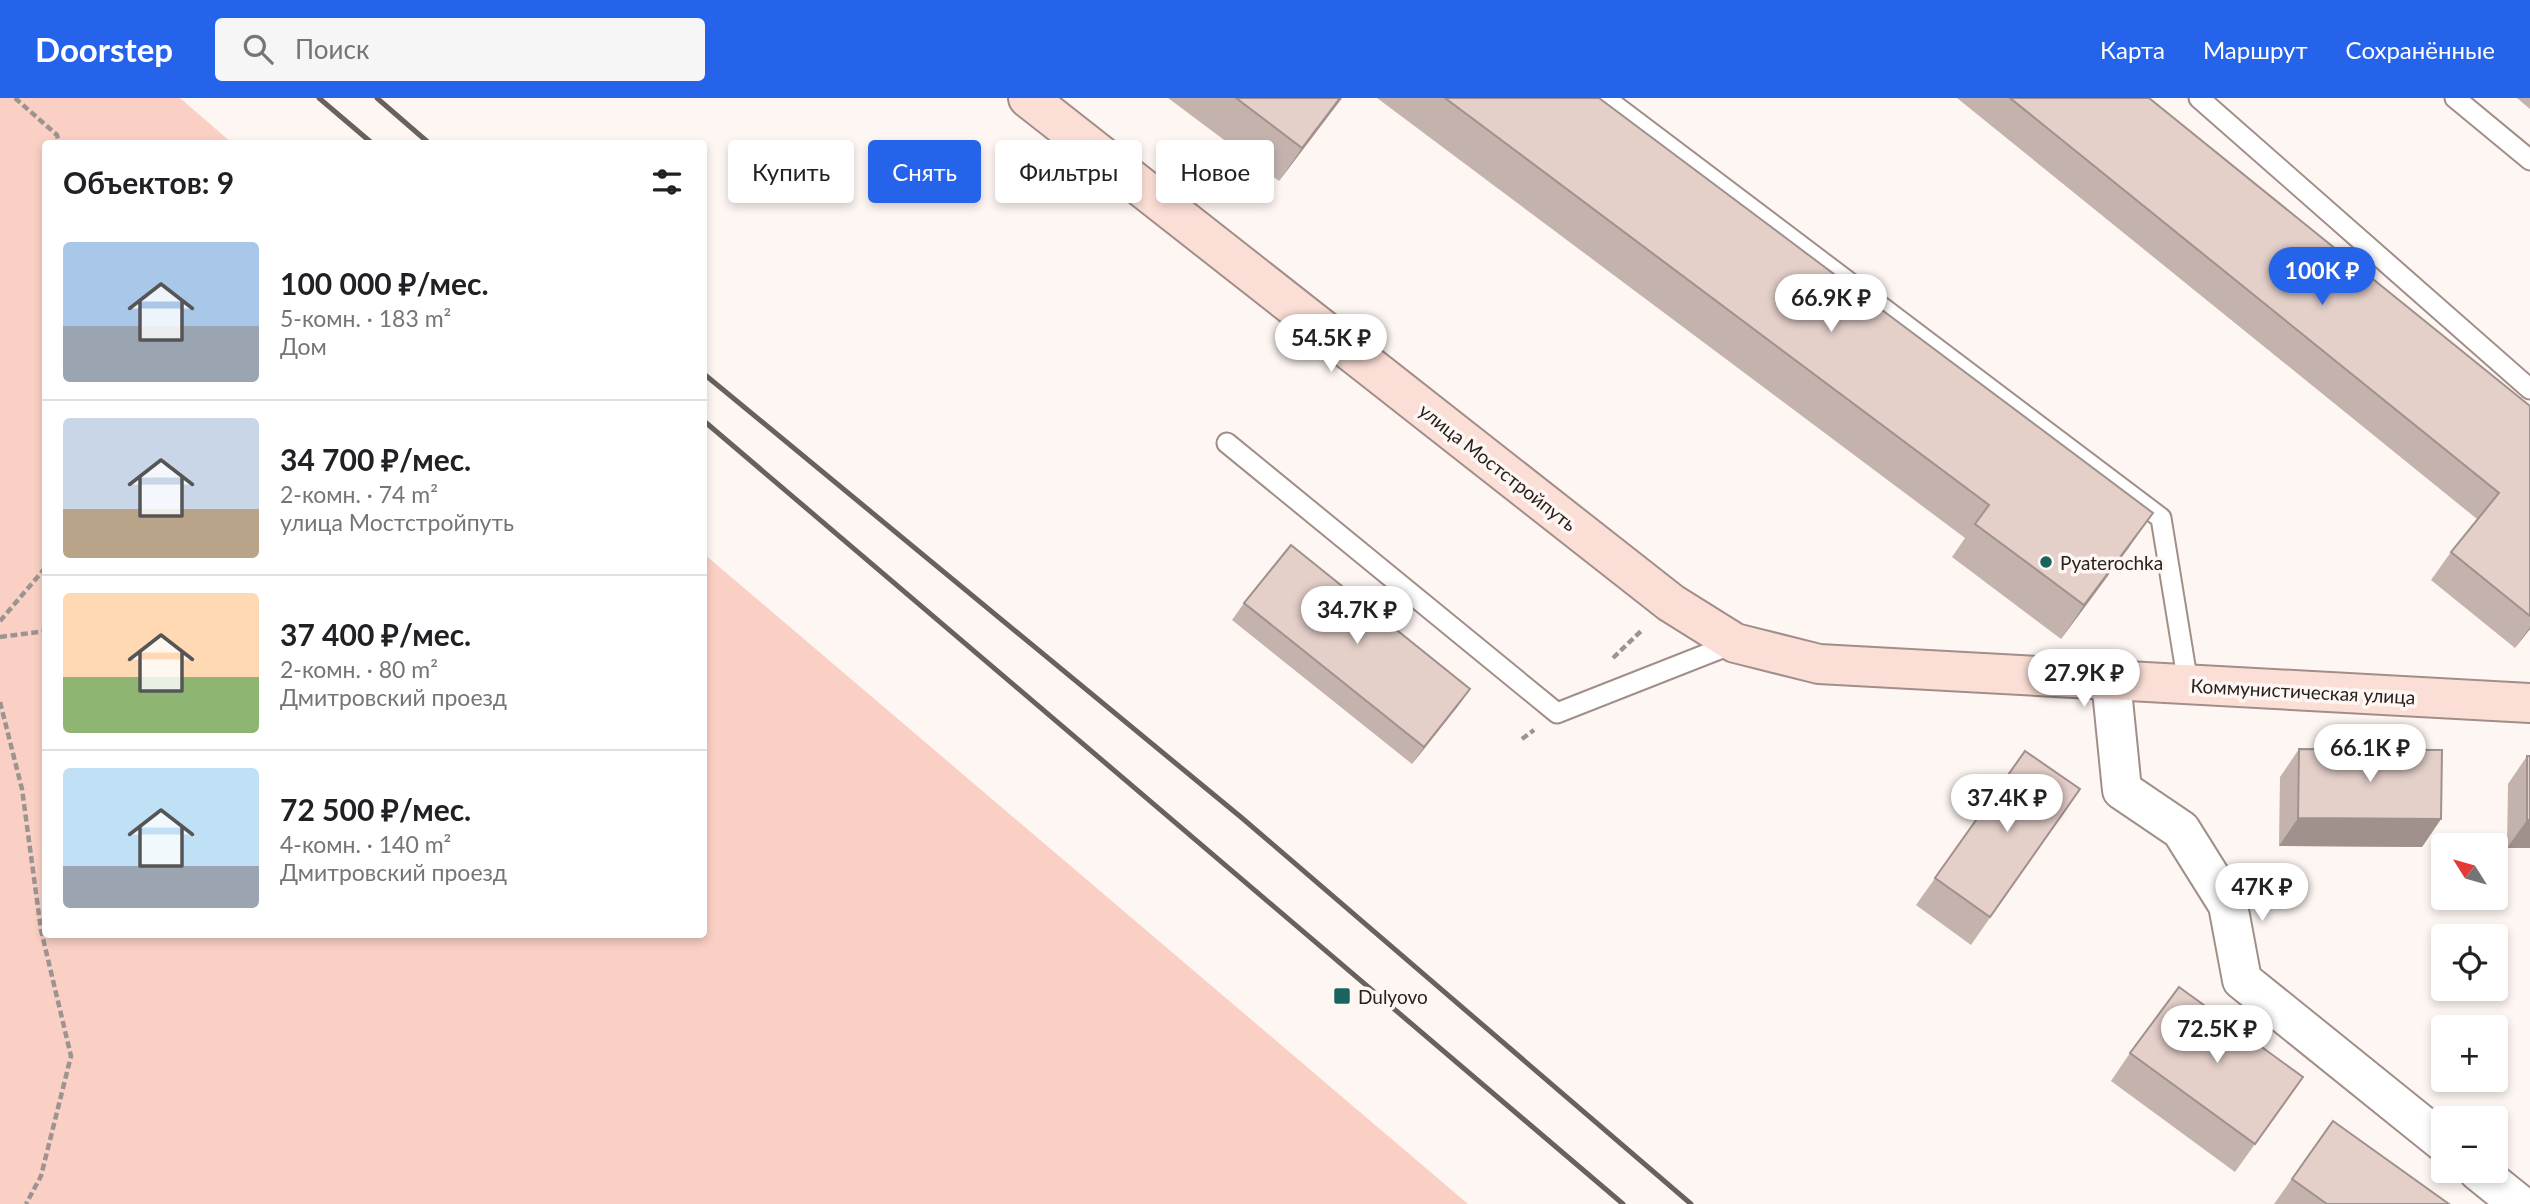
<!DOCTYPE html>
<html lang="ru">
<head>
<meta charset="utf-8">
<style>
  :root { --surface:#fff; --page:#f6f6f6; --text:#202124; --muted:#757577; --line:#e0e0e0; --accent:#2563eb }
  body { margin:0; font-family:Lato,sans-serif; background:var(--page); color:var(--text); height:100vh; display:flex; flex-direction:column; font-size:26px; white-space:nowrap }
  * { box-sizing:border-box; margin:0 }
  p { font-size:23px; color:var(--muted) }
  .icon { flex:none; width:38px; height:38px; fill:none; stroke:currentColor; stroke-width:2; stroke-linecap:round; stroke-linejoin:round }
  .map { position:relative; flex:1; overflow:hidden }
  .details { position:absolute; left:42px; top:42px; width:665px; height:798px; display:flex; flex-direction:column; background:var(--surface); border-radius:7px; box-shadow:0 4px 10px #0003 }
  .details>* { flex:none }
  .top-card { position:absolute; left:728px; top:42px; width:665px; height:63px; display:flex; gap:14px }
  .needle { width:46px; rotate:307deg }
  .controls { position:absolute; left:2431px; top:735px; display:grid; gap:14px }
  .controls a { display:grid; place-items:center; width:77px; height:77px; border-radius:7px; background:var(--surface); box-shadow:0 4px 10px #0003; font-size:35px }
  .price { position:absolute; translate:-50% -60px; padding:0 16px; border-radius:24px; background:#fff; color:#222; font-size:23px; line-height:46px; filter:drop-shadow(0 2px 4px #0008) }
  .price::after { content:''; position:absolute; left:50%; top:42px; width:21px; height:16px; margin-left:-10px; background:inherit; clip-path:polygon(0 0,100% 0,50% 100%) }
  .price.on { background:var(--accent); color:#fff }
  ul { padding:0; list-style:none }
  li { display:flex; align-items:center; gap:21px; height:175px; padding:0 21px }
  li+li { border-top:2px solid var(--line) }
  li span { display:grid; place-items:center; flex:none; width:196px; height:140px; border-radius:7px; color:#555 }
  li>.icon { margin-inline-start:auto }
  span .icon { width:84px; height:84px; fill:#fffc; stroke-width:1 }
  li b { font-size:30px }
  h2 { display:flex; justify-content:space-between; align-items:center; height:84px; padding:0 21px; font-size:30px }
  .tag { padding:0 24px; border-radius:7px; background:var(--surface); box-shadow:0 4px 10px #0003; font-size:24px; line-height:63px }
  .tag.on { background:var(--accent); color:#fff }
  header { display:flex; align-items:center; gap:42px; box-sizing:border-box; height:98px; padding:0 35px; background:var(--accent); color:#fff }
  header strong { font-size:33px }
  nav { display:flex; gap:38px; margin-inline-start:auto; font-size:24px }
  .search { width:490px; height:63px; background:var(--page); display:flex; align-items:center; gap:18px; box-sizing:border-box; padding:0 24px; border-radius:7px; color:var(--muted); font-size:26px }
  .map>svg:first-child { display:block }
</style>
</head>
<body>
<header>
<strong>Doorstep</strong>
<div class="search"><svg class="icon" aria-label="search" viewBox="0 0 24 24"><circle cx="10" cy="10" r="6"/><path d="M15 15l6 6"/></svg>Поиск</div>
<nav><a>Карта</a><a>Маршрут</a><a>Сохранённые</a></nav>
</header>
<div class="map">
<svg width="2530" height="1106" viewBox="0 0 2530 1106">
  <rect width="100%" height="100%" fill="#fef6f3"/>
  <path fill="#fad0c4" d="M0,0H180L232,45L46,46V836H704V456L1468,1106H0Z"/>
  <g fill="none" stroke-linecap="round" stroke-linejoin="round">
    <g stroke="#a28e88" stroke-width="23">
      <path id="lane" d="M1605,0L2161,420L2188,586
        M2199,0L2530,291
        M2455,0L2530,62
        M1227,345L1557,615L1735,545"/>
    </g>
    <g stroke="#a28e88" stroke-width="42">
      <path id="street" d="M2111,582L2122,692L2181,732L2228,807L2242,882L2443,1044
        M2478,1073L2519,1106"/>
    </g>
    <g stroke="#a28e88" stroke-width="42">
      <path id="secondary" d="M1028,0L1671,505L1735,545L1819,566L2530,605"/>
    </g>
    <path stroke="#9c9491" stroke-width="4.5" stroke-dasharray="7 3.5" stroke-linecap="butt" d="M15,0L57,37L59,46
      M0,523L46,469
      M0,539L46,533
      M1613,560L1642,532
      M0,604L22,691L41,832L71,958L41,1078L26,1106
      M1522,641L1534,632"/>
    <use href="#lane" stroke="#fff" stroke-width="19"/>
    <use href="#street" stroke="#fff" stroke-width="38"/>
    <use href="#secondary" stroke="#fbdfd6" stroke-width="38"/>
    <path stroke="#68615e" stroke-width="5" d="M319,0L373,46
      M377,0L430,46
      M704,276L1242,720L1691,1106
      M704,323L1623,1106"/>
  </g>
  <path fill="#c4b2ad" d="M1168,0H1342L1279,83Z
    M1377,0H1599L2130,448L2061,541L1952,459L1965,440Z
    M1957,0H2149L2530,308V531L2515,550L2431,482L2451,454L2477,421Z
    M2517,0H2530V11Z
    M1244,505L1470,591L1458,608L1412,666L1232,522Z
    M2299,651L2441,721L2422,749L2279,748L2280,679Z
    M2025,653L2080,691L1971,847L1916,807Z
    M2527,658L2530,750H2507L2508,686Z
    M2130,955L2303,979L2235,1074L2111,983Z
    M2333,1023L2449,1106H2274Z"/>
  <path fill="#a0918d" d="M1340,0H1342L1279,83L1302,50Z
    M2153,415L2130,448L2061,541L2084,507Z
    M2530,529V531L2515,550Z
    M1470,591L1458,608L1412,666L1424,649Z
    M2298,720L2441,721L2422,749L2279,748Z
    M2527,722H2530V750H2507Z"/>
  <path fill="#e4cfc9" stroke="#a0918d" stroke-width="2" d="M1236,0H1340L1302,50Z
    M1445,0H1599L2153,415L2084,507L1975,426L1989,407Z
    M2010,0H2149L2530,308V518L2451,454L2499,395Z
    M1291,447L1470,591L1424,649L1244,505Z
    M2299,651L2442,652L2441,721L2298,720Z
    M2025,653L2080,691L1990,819L1935,780Z
    M2527,658H2530V722H2527Z
    M2179,889L2303,979L2255,1046L2130,955Z
    M2333,1023L2449,1106H2327L2292,1081Z"/>
  <g fill="#19655e" stroke="#fef6f3" stroke-width="2.5">
    <circle cx="2046" cy="464" r="7"/>
    <rect x="1333" y="889" width="18" height="18" rx="3.5"/>
  </g>
  <g text-anchor="middle" dominant-baseline="central" stroke-width="7" stroke-linejoin="round" paint-order="stroke">
    <g font-size="19" fill="#28211e" stroke="#fef6f3">
      <text transform="translate(1498 369) rotate(38)">улица Мостстройпуть</text>
      <text transform="translate(2303 593) rotate(3)">Коммунистическая улица</text>
    </g>
    <g font-size="19" fill="#28211e" stroke="#fef6f3" text-anchor="start">
      <text x="2060" y="464">Pyaterochka</text>
      <text x="1358" y="898">Dulyovo</text>
    </g>
  </g>
</svg>
<div class="controls">
<a><svg class="needle" viewBox="-14 -14 28 28"><path d="M0-13l5 13h-10z" fill="#e53935"/><path d="M0 13l5-13h-10z" fill="#757577"/></svg></a>
<a><svg class="icon" aria-label="locate" viewBox="0 0 24 24"><circle cx="12" cy="12" r="6"/><path d="M12 2v4M12 18v4M2 12h4M18 12h4"/></svg></a>
<a>+</a>
<a>−</a>
</div>
<b class="price on" style="left:2322px;top:209px">100K ₽</b>
<b class="price" style="left:1831px;top:236px">66.9K ₽</b>
<b class="price" style="left:1331px;top:276px">54.5K ₽</b>
<b class="price" style="left:1357px;top:548px">34.7K ₽</b>
<b class="price" style="left:2084px;top:611px">27.9K ₽</b>
<b class="price" style="left:2370px;top:686px">66.1K ₽</b>
<b class="price" style="left:2007px;top:736px">37.4K ₽</b>
<b class="price" style="left:2262px;top:825px">47K ₽</b>
<b class="price" style="left:2217px;top:967px">72.5K ₽</b>
<div class="top-card">
<a class="tag">Купить</a>
<a class="tag on">Снять</a>
<a class="tag">Фильтры</a>
<a class="tag">Новое</a>
</div>
<section class="details">
<h2>Объектов: 9<svg class="icon" aria-label="filters" viewBox="0 0 24 24"><path d="M4 7h16M4 17h16"/><circle cx="9" cy="7" r="2"/><circle cx="15" cy="17" r="2"/></svg></h2>
<ul>
<li><span style="background:linear-gradient(#a9c7e8 60%,#9aa5b1 0)"><svg class="icon" aria-label="home" viewBox="0 0 24 24"><path d="M3 11l9-7 9 7M6 9v11h12V9"/></svg></span><div><b>100 000 ₽/мес.</b><p>5-комн. · 183 m²</p><p>Дом</p></div></li>
<li><span style="background:linear-gradient(#c9d6e8 65%,#b9a48a 0)"><svg class="icon" aria-label="home" viewBox="0 0 24 24"><path d="M3 11l9-7 9 7M6 9v11h12V9"/></svg></span><div><b>34 700 ₽/мес.</b><p>2-комн. · 74 m²</p><p>улица Мостстройпуть</p></div></li>
<li><span style="background:linear-gradient(#ffd9b3 60%,#8fb573 0)"><svg class="icon" aria-label="home" viewBox="0 0 24 24"><path d="M3 11l9-7 9 7M6 9v11h12V9"/></svg></span><div><b>37 400 ₽/мес.</b><p>2-комн. · 80 m²</p><p>Дмитровский проезд</p></div></li>
<li><span style="background:linear-gradient(#bfe0f5 70%,#9aa5b1 0)"><svg class="icon" aria-label="home" viewBox="0 0 24 24"><path d="M3 11l9-7 9 7M6 9v11h12V9"/></svg></span><div><b>72 500 ₽/мес.</b><p>4-комн. · 140 m²</p><p>Дмитровский проезд</p></div></li>
</ul>
</section>
</div>
</body>
</html>
